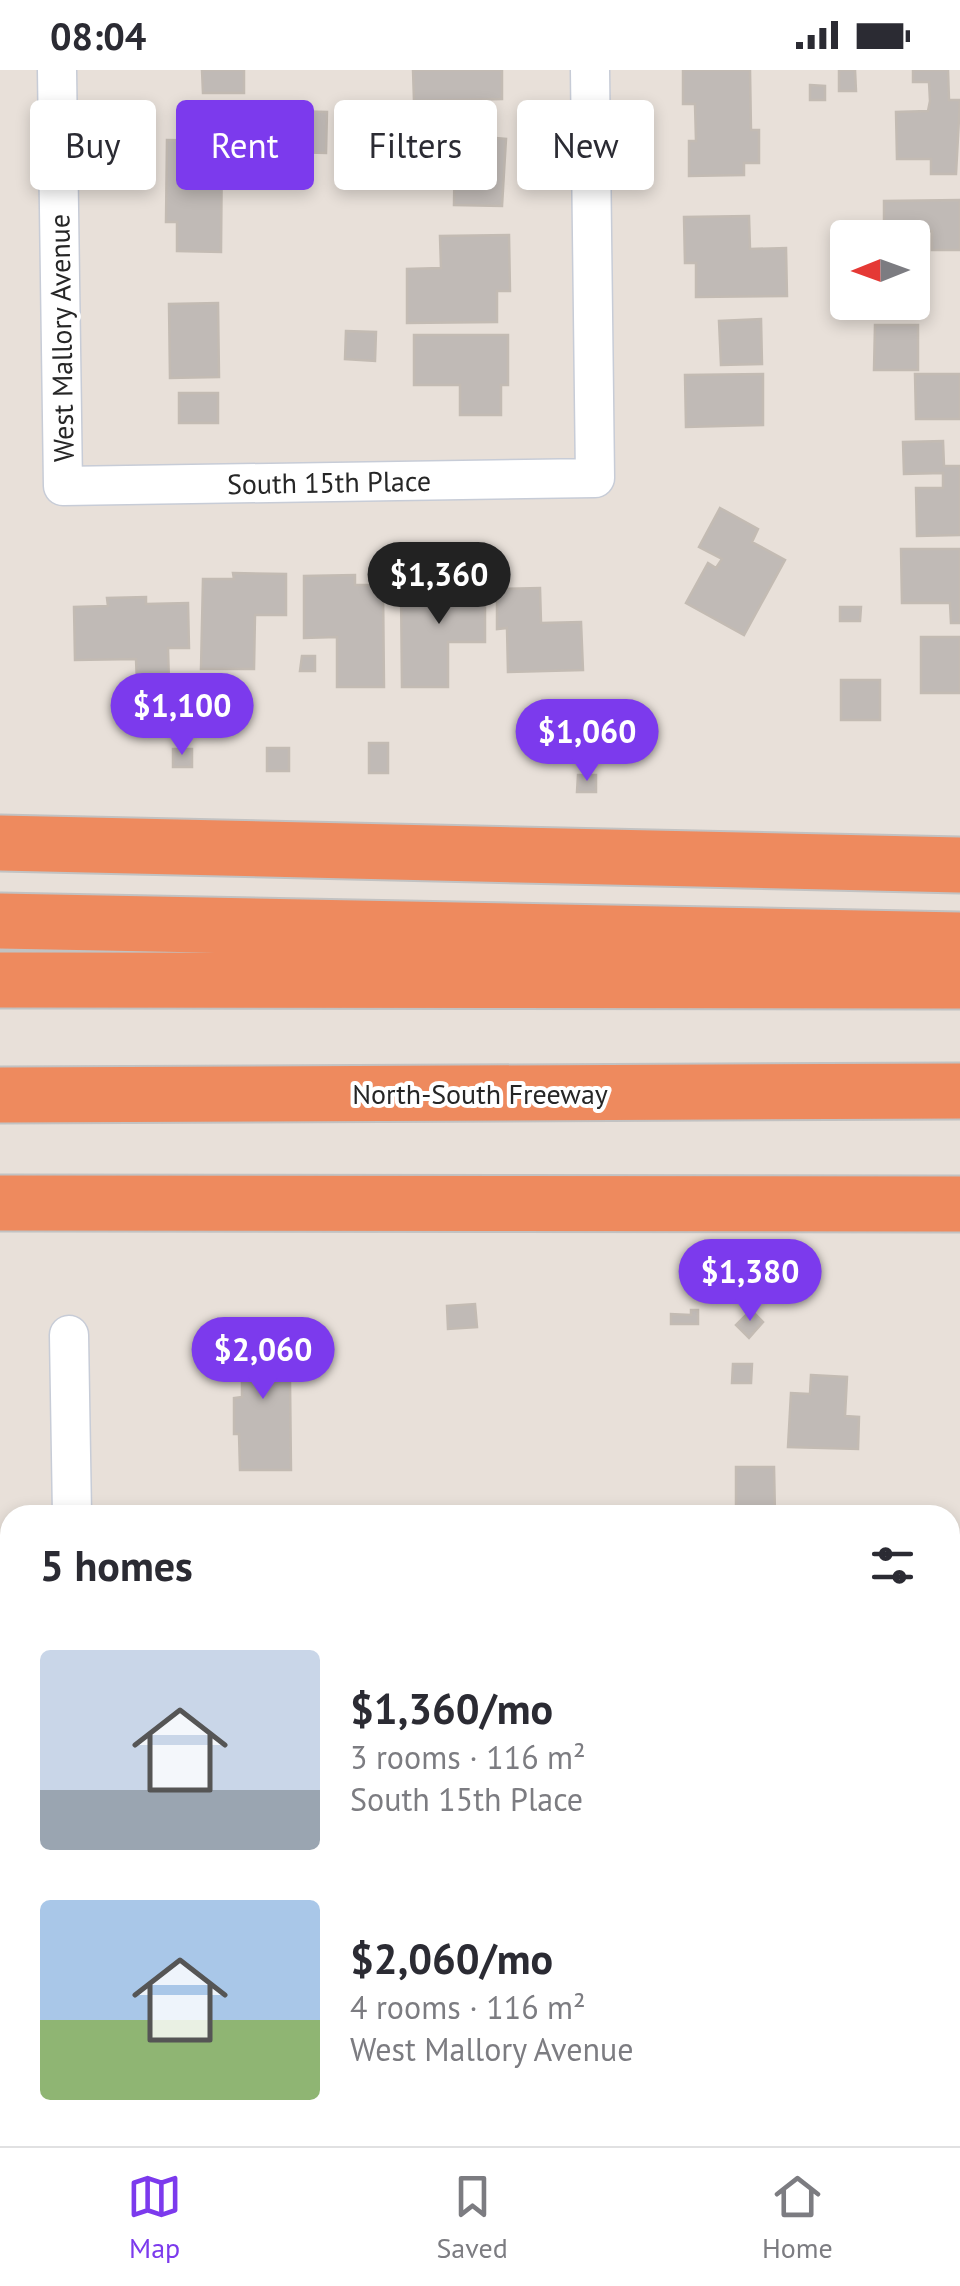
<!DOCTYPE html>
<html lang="en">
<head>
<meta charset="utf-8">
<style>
  :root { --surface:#fff; --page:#f7f7f7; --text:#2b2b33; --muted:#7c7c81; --line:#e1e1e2; --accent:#7c3aed }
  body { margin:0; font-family:"PT Sans",sans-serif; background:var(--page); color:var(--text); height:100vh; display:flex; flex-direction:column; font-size:38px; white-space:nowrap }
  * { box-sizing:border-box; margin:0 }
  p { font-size:32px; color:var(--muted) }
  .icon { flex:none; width:55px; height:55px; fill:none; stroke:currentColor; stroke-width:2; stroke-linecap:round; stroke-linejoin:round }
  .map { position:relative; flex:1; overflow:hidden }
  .panel { position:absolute; left:0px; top:1435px; width:960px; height:642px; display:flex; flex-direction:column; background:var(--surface); border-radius:30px 30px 0 0; box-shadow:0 5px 15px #0003 }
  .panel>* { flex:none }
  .guide { position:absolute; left:30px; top:30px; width:900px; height:90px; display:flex; gap:20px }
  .needle { width:65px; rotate:269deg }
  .tools { position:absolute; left:830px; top:150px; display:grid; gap:20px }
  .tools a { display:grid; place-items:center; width:100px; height:100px; border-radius:10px; background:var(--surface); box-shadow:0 5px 15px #0003; font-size:50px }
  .price { position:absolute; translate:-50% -85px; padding:0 22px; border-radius:35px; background:var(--accent); color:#fff; font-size:32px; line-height:65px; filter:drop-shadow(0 2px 5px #0008) }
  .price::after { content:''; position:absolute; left:50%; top:60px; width:30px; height:22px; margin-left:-15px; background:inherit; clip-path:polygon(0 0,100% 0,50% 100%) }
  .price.on { background:#222; color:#fff }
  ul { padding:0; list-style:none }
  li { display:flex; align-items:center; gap:30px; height:250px; padding:0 40px }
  li span { display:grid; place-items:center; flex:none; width:280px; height:200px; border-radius:10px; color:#555 }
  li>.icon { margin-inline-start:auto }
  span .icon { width:120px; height:120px; fill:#fffc; stroke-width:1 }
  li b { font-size:42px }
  h2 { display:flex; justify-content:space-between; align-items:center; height:120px; padding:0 40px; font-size:42px }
  .pill { padding:0 35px; border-radius:10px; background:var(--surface); box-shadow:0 5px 15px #0003; font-size:35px; line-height:90px }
  .pill.on { background:var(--accent); color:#fff }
  .status { display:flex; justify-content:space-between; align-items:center; height:70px; padding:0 50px; background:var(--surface); direction:ltr }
  .status svg { height:28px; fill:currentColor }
  .tabs { display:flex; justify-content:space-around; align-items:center; height:140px; border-top:2px solid var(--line); background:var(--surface); font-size:28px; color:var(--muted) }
  .tabs a { display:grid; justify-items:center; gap:5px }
  .tabs .on { color:var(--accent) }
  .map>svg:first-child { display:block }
</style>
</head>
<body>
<div class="status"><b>08:04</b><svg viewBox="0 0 49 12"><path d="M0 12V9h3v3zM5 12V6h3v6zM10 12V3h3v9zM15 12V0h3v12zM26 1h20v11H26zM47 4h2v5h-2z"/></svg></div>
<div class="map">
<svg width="960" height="2076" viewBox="0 0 960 2076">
  <rect width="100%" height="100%" fill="#e8e0d9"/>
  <path fill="#c0bab6" stroke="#c3bbb3" stroke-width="2.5" d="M202,0H244V23H203Z
    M413,0H502V29L414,31Z
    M683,0H750L751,60H759V93H744V105L689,106V71H696L695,34H683Z
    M839,0H855L856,21H839Z
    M913,0H948L949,30H960L956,104H931V89H897L896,42L928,41L930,31L929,12H913Z
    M810,15L825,16V30H810Z
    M289,41L327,42L326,83L288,82Z
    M415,41L417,79L376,80L375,43Z
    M460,65L506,69L502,136L454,135L455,69H460Z
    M167,70L222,71L221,182L177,181V152H166Z
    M960,130V180H932V161L884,162V131Z
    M749,146L750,179L786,178L787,226L696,227V193H685L684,147Z
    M509,165L510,221H497V252L407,253V199L441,198L440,166Z
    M218,233L219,307L170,308L169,234Z
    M761,249L762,294L721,295L719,251Z
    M875,255H918V300H874Z
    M346,261L376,262L375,291L345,289Z
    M414,265H508V315H501V345H460V315H414Z
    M763,304V355L686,357L685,305Z
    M915,304H960V349H916Z
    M179,323H218V353H179Z
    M943,371L944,396H960V465L917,466L916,418H943V403L904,404L903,372Z
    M720,438L758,459L752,472L785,490L744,565L686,533L708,493L716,498L722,489L699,477Z
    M901,479H960V553H951L950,533H902Z
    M233,503L286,504V545H255L254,599H201L203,509H234Z
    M355,505V515H383L384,617H337V567L304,568V506Z
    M485,508V572H448V617H402L401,519H432V509Z
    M540,518L541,553L581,552L583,600L508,602L507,558L497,559V519Z
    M146,527V534L188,533L189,578H168L169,613L137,614L136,589L75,590L74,537L108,536L107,528Z
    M840,537H861L860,551H840Z
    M921,567H960V623H921Z
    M302,586H315V601H300Z
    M841,610H880V650H841Z
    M369,673H388V703H369Z
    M267,678H289V701H267Z
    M173,679H192V697H173Z
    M578,705H596V722H577Z
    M475,1234L477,1257L448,1259L447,1236Z
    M691,1240H698V1254H671V1244L691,1245Z
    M751,1240L763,1252L749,1268L736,1255Z
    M242,1253H281V1311H290L291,1400H240L239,1364H234V1328L242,1327Z
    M733,1294H752L751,1313H732Z
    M811,1305L847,1307L845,1346L859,1347L858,1379L788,1377L791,1323L810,1324Z
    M736,1397H774L775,1445H736Z
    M950,1627H960V1714H950Z
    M950,1773H960V1824L950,1823Z
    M953,1887H960V1939L952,1938Z
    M950,2006L960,2007V2066H950Z
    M162,2068H212V2076H162Z
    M354,2068H397V2076H354Z
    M559,2068H602V2071H559Z"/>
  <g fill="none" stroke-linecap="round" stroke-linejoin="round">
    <g stroke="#c7ccd7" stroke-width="41">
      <path id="street" d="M57,0L63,416L595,408L590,0
        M69,1265L72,1445
        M79,2068V2076"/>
    </g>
    <g stroke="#c2c2c2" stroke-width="59">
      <path id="highway" d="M0,773L960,795
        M0,851L960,870
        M0,910L960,911
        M0,1025L960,1021
        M0,1133L960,1134"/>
    </g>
    <use href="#street" stroke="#fff" stroke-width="38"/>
    <use href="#highway" stroke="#ee8a5e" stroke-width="55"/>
  </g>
  <g text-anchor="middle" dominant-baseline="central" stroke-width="8" stroke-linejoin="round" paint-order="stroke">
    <g font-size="28" fill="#262626" stroke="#fff">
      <text transform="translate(61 268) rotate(-91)">West Mallory Avenue</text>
      <text transform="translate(329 412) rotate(-1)">South 15th Place</text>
      <text x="480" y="1023">North-South Freeway</text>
    </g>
  </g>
</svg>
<div class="tools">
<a><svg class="needle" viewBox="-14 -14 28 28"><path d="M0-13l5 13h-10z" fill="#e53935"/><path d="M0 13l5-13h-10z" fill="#7c7c81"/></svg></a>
</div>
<b class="price on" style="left:439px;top:557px">$1,360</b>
<b class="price" style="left:182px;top:688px">$1,100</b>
<b class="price" style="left:587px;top:714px">$1,060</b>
<b class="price" style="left:750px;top:1254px">$1,380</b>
<b class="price" style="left:263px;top:1332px">$2,060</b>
<div class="guide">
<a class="pill">Buy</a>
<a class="pill on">Rent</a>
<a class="pill">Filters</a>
<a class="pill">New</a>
</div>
<section class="panel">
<h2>5 homes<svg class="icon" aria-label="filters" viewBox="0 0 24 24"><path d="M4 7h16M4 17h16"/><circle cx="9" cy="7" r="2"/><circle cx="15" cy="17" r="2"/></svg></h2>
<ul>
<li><span style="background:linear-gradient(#c9d6e8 70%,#9aa5b1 0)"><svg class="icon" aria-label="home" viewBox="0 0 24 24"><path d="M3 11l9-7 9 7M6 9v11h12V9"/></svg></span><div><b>$1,360/mo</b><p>3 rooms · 116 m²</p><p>South 15th Place</p></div></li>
<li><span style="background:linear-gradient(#a9c7e8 60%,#8fb573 0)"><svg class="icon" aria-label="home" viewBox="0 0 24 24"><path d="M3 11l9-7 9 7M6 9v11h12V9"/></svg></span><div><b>$2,060/mo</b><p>4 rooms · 116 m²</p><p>West Mallory Avenue</p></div></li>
</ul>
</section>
</div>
<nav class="tabs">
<a class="on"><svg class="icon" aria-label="map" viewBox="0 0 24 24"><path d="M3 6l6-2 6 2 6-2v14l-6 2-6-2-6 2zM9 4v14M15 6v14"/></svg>Map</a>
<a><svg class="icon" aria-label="saved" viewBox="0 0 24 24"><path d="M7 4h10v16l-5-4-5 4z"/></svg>Saved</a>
<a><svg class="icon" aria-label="home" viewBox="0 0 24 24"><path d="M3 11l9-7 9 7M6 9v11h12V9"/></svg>Home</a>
</nav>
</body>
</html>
